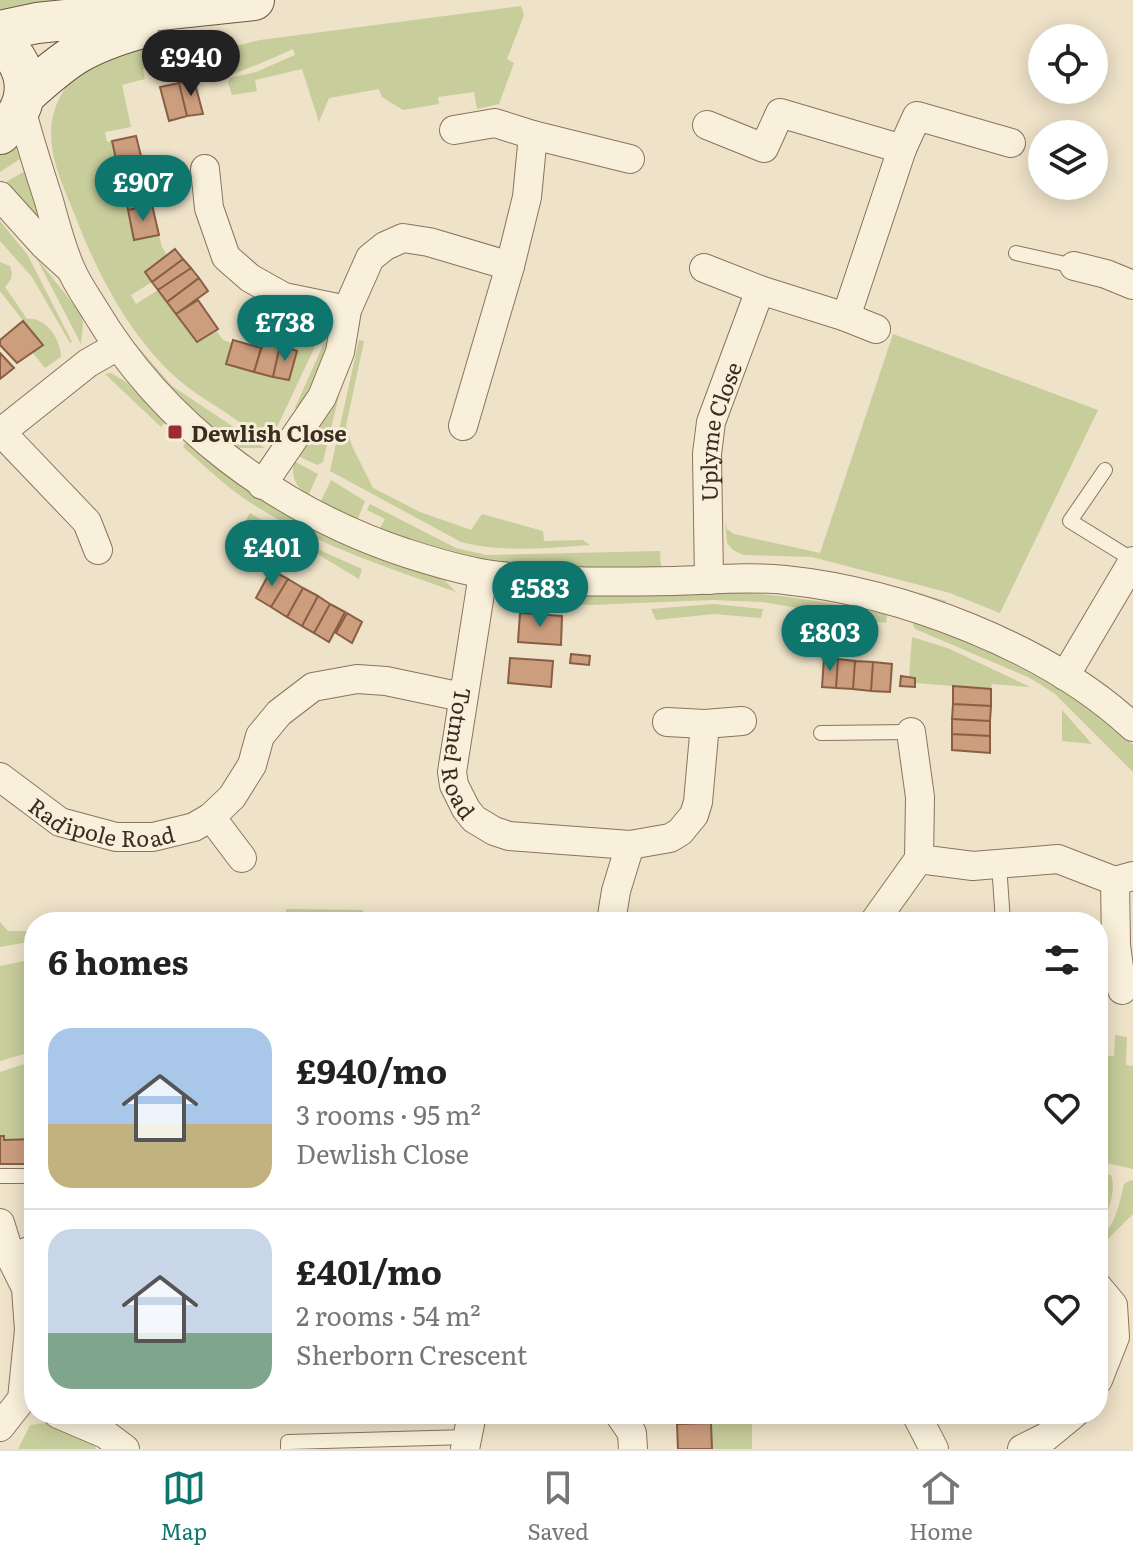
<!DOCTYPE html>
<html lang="en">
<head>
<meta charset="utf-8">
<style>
  :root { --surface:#fff; --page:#f6f6f6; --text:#222; --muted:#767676; --line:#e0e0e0; --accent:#0f766e }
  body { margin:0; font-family:Literata,serif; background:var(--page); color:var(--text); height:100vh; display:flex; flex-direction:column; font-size:30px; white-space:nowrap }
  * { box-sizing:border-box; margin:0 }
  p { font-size:26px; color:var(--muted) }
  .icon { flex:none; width:44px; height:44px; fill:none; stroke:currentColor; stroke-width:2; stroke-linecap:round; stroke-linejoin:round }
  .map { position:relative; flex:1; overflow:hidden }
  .details { position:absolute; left:24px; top:912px; width:1084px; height:512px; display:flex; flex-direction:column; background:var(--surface); border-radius:32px; box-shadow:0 4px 20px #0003 }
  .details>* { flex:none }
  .tools { position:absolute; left:1028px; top:24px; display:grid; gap:16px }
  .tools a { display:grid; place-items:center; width:80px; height:80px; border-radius:50%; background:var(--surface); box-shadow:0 4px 20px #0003; font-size:40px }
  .price { position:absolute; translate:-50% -68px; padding:0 18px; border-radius:28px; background:var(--accent); color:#fff; font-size:26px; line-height:52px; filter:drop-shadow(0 2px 4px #0008) }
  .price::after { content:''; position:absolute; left:50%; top:48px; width:24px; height:18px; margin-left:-12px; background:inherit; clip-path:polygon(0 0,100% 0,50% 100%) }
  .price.selected { background:#222; color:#fff }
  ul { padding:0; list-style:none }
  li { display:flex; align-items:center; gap:24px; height:200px; padding:0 24px }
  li+li { border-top:2px solid var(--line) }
  li span { display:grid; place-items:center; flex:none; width:224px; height:160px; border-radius:24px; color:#555 }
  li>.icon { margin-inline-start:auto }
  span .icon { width:96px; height:96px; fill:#fffc; stroke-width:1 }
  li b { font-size:34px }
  h2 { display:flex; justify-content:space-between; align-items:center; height:96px; padding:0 24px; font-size:34px }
  .dock { display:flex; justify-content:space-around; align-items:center; height:112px; border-top:2px solid var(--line); background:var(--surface); font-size:22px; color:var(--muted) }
  .dock a { display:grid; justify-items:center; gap:4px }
  .dock .selected { color:var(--accent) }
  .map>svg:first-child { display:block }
</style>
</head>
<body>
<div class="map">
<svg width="1133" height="1449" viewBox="0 0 1133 1449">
  <rect width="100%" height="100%" fill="#eee2c8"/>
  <path fill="#c7cd9b" d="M0,0H130L0,17Z
    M521,6L524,15L507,59L514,63L499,104L477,109L474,92L438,97L439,104L403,110L382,97L379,89L329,98L319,122L302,69L255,80L257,91L232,95L228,83L230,78L256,72L295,55L293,49C266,61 235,75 207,82L199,55L143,69L145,79L122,85L131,127L105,132L107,142L112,141L134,240L159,235L162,247L167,255L152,282L131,295L136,304L158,290L197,342L216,330L223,340L232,343L226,364L289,380L297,351L292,349L299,327L314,331L318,340L279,423L271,435L267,437C252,433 238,421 225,412C210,402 194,393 180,381C130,338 97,273 74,213C56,169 37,130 66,87C87,55 163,42 199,33L203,54L260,40Z
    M13,139L20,159L0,172V149Z
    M25,171L48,233L6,182Z
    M0,221L27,254L72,342L70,343L32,277L0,241Z
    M36,257L81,314L83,323L81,344Z
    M0,262L10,266C14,276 11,280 5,287L27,319C46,316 61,340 61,357L45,368L32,352L42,345L0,291Z
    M114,319L172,386L265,448H238L197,414L165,384Z
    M893,334L1098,410L1000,613L950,593L812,557L743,555L733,550L727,543L725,521L727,529L734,534L820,553Z
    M326,338C330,361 308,389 298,409L295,408Z
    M359,340L364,341L346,426L352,446L373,488L420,512L471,530L482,514L543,531L544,541L583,540L590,545C546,548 504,553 461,542L330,471Z
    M347,362L323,462L317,465L296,455Z
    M111,373L126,382L166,421L161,427L105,374Z
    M187,441L226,475L254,495L389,560L444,580L456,592C387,567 317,545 254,505C228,489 206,467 183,447Z
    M294,461L318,474L308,496C295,486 291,476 294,461Z
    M331,480L365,501L357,521L320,503Z
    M370,504L456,548L486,555L660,551L661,569L551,568L487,561L379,530L385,519L367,510Z
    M250,513L286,535L362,569L359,579L286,535L269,565L233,543Z
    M768,564C830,569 887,583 946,601L944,605C883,583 832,573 767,567Z
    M710,591C771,593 828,601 887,615L886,623L763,602L712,600L591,605L502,602L508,597L520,594L594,595Z
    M713,604L763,609L761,618L714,614L656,620L651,609Z
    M915,621C989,650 1075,689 1133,745V772L1054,693L1028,677L915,629L913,625Z
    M912,637L950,649L1030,687L992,684L991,689L915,683V678L909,677Z
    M1062,710L1092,744L1062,741Z
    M286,909L363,910V922H286Z
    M0,922L8,931H34V941L0,947Z
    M34,959V1051L0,1061V966Z
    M1115,1035L1127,1037L1126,1065L1133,1066V1169L1098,1161V1055L1114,1056Z
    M34,1061V1139L4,1140V1136H0V1072Z
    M1098,1173L1111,1175C1117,1192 1107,1215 1098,1230Z
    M1131,1180L1133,1181V1214L1100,1247L1098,1246C1100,1237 1107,1232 1112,1223C1118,1211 1121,1197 1124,1184Z
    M747,1414H752V1449H712L711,1423L751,1422Z
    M47,1423L94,1443L96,1449H18L30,1425Z"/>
  <path fill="#cc9e7e" stroke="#895e43" stroke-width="2" d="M194,80L203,114L187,116L179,83Z
    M179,83L187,116L169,121L160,87Z
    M136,136L144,168L119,173L112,141Z
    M155,166L159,185L124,192L119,173Z
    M159,185L164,203L128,210L124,192Z
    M152,205L159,235L134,240L128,210Z
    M175,249L183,259L152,282L145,272Z
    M183,259L191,268L158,290L152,282Z
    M191,268L199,278L167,302L158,290Z
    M199,278L208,291L176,314L167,302Z
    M198,300L218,329L197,342L176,314Z
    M23,321L43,345L17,363L0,345V340Z
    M233,340L261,348L254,372L226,364Z
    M264,340L280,345L273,377L254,372Z
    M280,345L297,351L289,380L273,377Z
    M0,353L14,368L0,379Z
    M271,570L288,579L271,607L256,598Z
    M288,579L303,588L287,617L271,607Z
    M303,588L318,596L302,626L287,617Z
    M318,596L330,604L314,633L302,626Z
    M330,604L345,612L329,642L314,633Z
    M347,613L362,622L352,643L336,633Z
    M520,613L562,616L561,645L518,642Z
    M571,654L590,656L589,665L570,663Z
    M510,658L553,661L551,687L508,683Z
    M824,658L838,659L836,688L822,687Z
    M838,659L855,661L853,689L836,688Z
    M855,661L873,662L871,691L853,689Z
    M873,662L892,664L890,692L871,691Z
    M901,676L915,678V687L900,686Z
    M953,686L991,689V706L953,704Z
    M953,704L991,706L990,721L952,719Z
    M952,719L990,721V736L952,734Z
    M952,734L990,736V753L952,750Z
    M0,1136H4V1140L34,1139V1164H0Z
    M711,1423L712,1449H678L677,1424Z"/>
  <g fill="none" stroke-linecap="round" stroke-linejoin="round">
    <g stroke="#8a745d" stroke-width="16">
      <path id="service" d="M1016,253L1074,266
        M1105,470L1070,521L1133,560
        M821,733L911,732
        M999,864L1003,922
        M0,1176H34
        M288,1449V1442L467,1437"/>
    </g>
    <g stroke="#8a745d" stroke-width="30">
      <g id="minor">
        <path d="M21,108C29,140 39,170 49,201C55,223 61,246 70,267C76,282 86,296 94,309C163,425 279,511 406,553C431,561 459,570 486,574C549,583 611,582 674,581C710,580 749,576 785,580C901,592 1047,647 1133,727"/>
        <path d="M707,125L764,148L780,113L902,149"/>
        <path d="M454,130L495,123L533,135"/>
        <path d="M205,169L209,208L226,257L250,278L284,297L347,310"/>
        <path d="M0,196L44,245L67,266"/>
        <path d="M1074,266L1106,274L1133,285"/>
        <path d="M704,268L760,290"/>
        <path d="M846,317L876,329"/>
        <path d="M463,426L510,266"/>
        <path d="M1,432L87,522L98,550"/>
        <path d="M0,433L88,363L116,347"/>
        <path d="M262,485L322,397L340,352L347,310L370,258L385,246L403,238L429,242L510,266L527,197L533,135L630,159"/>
        <path id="s1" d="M483,574L452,772L454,785L466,809L474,819L494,831L509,836L630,845L670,838L680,832L694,815L698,802L705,724L742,721"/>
        <path id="s2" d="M709,580L707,454L711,422L760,290L846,317L902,149L917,116L1011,143"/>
        <path d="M1065,676L1133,561"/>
        <path d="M667,722L705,724"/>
        <path d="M911,732L920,797L919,859"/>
        <path id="s3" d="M0,777L60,822L116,837H153L194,827L211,817L232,797L252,765L260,736L279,713L313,687L357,679L386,681L462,697"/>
        <path d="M211,817L242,858"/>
        <path d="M1115,881L1116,945L1122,990"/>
        <path d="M611,922L616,891L630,845"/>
        <path d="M874,922L919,859L973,866L1058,859L1115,881L1133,876"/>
        <path d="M0,1223L11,1258"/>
        <path d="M1098,1287L1113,1305L1115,1337L1098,1380"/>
        <path d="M58,1414L105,1434L125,1449"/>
        <path d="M619,1414L632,1433L633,1449"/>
        <path d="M916,1414L934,1449"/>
        <path d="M0,1427L22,1399L29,1330L26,1288L11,1258L34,1249"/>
        <path d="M465,1449L472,1414"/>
        <path d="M1022,1449L1046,1437L1074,1414"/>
      </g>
    </g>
    <g stroke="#6c5640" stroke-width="42">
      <path id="secondary" d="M0,31L37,23L254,0
        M0,41C33,70 33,105 0,134
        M25,95C67,57 83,45 138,29"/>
    </g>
    <use href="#service" stroke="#f9f0db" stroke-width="14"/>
    <use href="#minor" stroke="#f9f0db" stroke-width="28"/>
    <use href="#secondary" stroke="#f9f0db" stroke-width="40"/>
  </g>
  <rect fill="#992d2f" stroke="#f6edd7" stroke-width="3" x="167" y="424" width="16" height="16" rx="4"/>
  <g text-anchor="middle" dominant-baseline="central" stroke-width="6" stroke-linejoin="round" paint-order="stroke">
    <g font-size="22" font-weight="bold" fill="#3b2d20" stroke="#f6edd7" text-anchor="start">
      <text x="191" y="432">Dewlish Close</text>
    </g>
    <g font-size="22" fill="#3b2d20" stroke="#f6edd7">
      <text stroke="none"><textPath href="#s2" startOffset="150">Uplyme Close</textPath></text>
      <text stroke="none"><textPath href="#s1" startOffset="182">Totmel Road</textPath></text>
      <text stroke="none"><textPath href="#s3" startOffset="116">Radipole Road</textPath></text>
    </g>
  </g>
</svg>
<div class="tools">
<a><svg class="icon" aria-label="locate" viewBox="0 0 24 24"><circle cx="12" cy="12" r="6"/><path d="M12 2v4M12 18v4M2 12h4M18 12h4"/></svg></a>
<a><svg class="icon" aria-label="layers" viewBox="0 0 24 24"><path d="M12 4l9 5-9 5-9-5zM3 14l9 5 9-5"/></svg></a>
</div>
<b class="price selected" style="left:191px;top:98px">£940</b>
<b class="price" style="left:143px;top:223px">£907</b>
<b class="price" style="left:285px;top:363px">£738</b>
<b class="price" style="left:272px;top:588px">£401</b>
<b class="price" style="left:540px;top:629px">£583</b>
<b class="price" style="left:830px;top:673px">£803</b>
<section class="details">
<h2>6 homes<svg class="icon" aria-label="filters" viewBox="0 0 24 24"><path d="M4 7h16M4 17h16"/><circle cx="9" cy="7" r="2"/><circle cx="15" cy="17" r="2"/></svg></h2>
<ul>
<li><span style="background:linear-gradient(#a9c7e8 60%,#c2b280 0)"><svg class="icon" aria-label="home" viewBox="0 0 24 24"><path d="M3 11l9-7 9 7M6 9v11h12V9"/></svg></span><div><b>£940/mo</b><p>3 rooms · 95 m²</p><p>Dewlish Close</p></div><svg class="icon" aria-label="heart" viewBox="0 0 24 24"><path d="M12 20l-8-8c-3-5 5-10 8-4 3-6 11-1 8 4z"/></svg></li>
<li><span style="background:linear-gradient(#c9d6e8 65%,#7fa58c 0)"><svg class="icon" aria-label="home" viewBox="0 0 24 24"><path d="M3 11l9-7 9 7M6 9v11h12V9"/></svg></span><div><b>£401/mo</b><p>2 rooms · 54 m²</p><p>Sherborn Crescent</p></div><svg class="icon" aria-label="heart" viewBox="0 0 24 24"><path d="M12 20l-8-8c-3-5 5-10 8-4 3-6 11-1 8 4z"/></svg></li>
</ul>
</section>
</div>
<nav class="dock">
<a class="selected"><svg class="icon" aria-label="map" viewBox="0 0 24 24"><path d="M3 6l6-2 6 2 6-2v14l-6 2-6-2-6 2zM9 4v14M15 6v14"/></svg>Map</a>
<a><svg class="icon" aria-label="saved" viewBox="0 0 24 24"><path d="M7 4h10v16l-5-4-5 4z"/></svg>Saved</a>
<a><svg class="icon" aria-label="home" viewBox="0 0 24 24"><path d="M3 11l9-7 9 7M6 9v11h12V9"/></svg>Home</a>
</nav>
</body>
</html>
